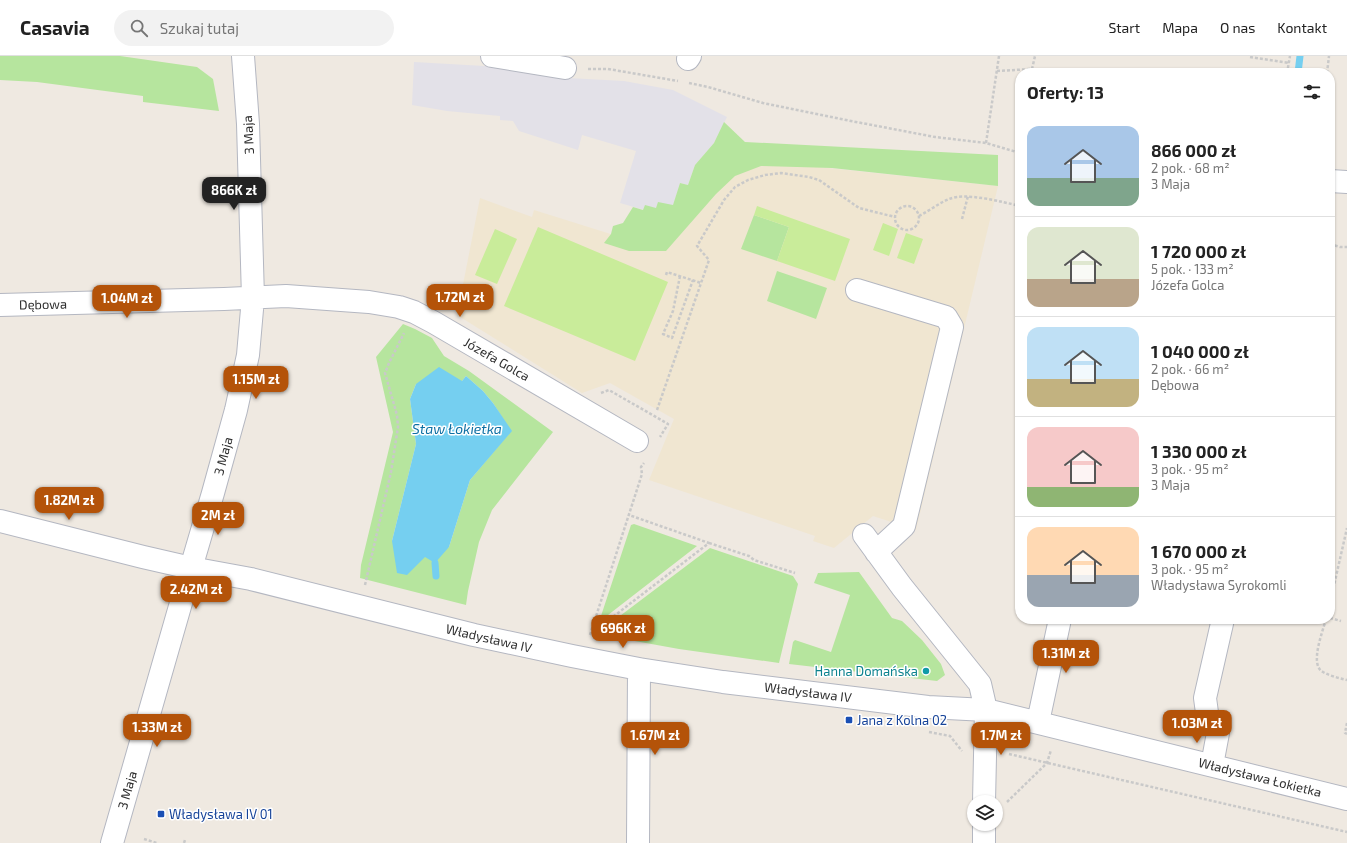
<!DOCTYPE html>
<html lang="pl">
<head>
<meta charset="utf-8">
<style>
  :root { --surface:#fff; --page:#f2f2f2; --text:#222; --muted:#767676; --line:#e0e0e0; --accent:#b45309 }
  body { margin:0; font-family:"Exo 2",sans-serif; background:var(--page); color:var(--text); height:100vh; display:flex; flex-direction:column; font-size:15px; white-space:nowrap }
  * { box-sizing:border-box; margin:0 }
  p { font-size:13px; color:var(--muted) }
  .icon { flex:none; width:22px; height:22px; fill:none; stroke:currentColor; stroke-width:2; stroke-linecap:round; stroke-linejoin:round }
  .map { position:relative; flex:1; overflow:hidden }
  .panel { position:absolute; left:1015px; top:12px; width:320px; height:556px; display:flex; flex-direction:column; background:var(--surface); border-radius:16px; box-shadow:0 1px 3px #0004 }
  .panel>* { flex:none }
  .fabs { position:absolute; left:967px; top:739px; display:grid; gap:8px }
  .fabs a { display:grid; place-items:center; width:36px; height:36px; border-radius:50%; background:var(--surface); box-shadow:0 1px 3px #0004; font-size:20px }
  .price { position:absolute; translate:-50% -34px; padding:0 9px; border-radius:8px; background:var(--accent); color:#fff; font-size:13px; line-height:26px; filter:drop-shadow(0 1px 2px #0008) }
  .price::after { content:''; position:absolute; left:50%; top:24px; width:12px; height:9px; margin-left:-6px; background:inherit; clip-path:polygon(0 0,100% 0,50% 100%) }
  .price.on { background:#222; color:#fff }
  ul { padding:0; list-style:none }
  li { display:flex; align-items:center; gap:12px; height:100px; padding:0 12px }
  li+li { border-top:1px solid var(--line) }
  li span { display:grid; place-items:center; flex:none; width:112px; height:80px; border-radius:12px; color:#555 }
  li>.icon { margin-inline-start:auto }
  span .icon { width:48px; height:48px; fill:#fffc; stroke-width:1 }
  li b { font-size:17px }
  h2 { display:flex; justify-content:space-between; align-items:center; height:48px; padding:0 12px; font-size:17px }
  header { display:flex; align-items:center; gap:24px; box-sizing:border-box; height:56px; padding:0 20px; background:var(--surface); border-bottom:1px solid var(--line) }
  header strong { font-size:19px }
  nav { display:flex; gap:22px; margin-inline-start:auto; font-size:14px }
  .search { width:280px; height:36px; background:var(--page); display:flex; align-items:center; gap:10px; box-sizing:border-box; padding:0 14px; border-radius:22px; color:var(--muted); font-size:15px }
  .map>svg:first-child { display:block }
</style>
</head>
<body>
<header>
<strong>Casavia</strong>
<div class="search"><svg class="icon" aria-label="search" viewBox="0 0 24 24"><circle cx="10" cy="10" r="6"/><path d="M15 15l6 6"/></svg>Szukaj tutaj</div>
<nav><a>Start</a><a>Mapa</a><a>O nas</a><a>Kontakt</a></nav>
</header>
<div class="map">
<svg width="1347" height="787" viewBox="0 0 1347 787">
  <rect width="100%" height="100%" fill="#efe9e1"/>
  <path fill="#e3e1e8" d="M414,6L502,11L550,21L624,25L673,34L727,61L714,87L695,109L688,129L680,127L673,150L644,154L620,147L636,95L582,79L578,94L519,75L513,65L500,64V60L447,55L412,49Z"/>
  <path fill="#f0e6d1" d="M743,103L998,130L916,474L873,460L834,492L813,485L815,480L649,424L674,363L610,327L582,337L457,259L480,142L532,161L534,154L633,185Z"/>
  <path fill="#b6e59e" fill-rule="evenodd" d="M0,0H120L197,11L213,23L219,55L143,46V40L37,26L0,24Z
    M724,66L745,86L998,99V130L832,112L761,110L735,120L716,138L666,195H629L604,187L611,178L613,170L623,167L633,151L643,154L645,149L656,152L658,146L673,149L680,127L688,129L695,109L714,87Z
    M754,159L789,171L777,205L741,193Z
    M777,215L827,232L816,263L767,245Z
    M403,268L415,273L432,282L444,300L469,315L553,376L492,454L479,486L468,535L466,549L360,522L361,509L393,376L376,301ZM466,320L483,335L493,347L511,375L470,424L449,491L425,501L392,485L416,388L410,343L416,328L462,325Z
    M634,468L697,490L599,566L631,469Z
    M710,492L793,520L798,528L779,607L679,593L596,578Z
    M859,516L892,562L902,565L922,584L941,608L945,619L937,625L789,608L793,586L795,584L831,596L850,539L814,527L818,517Z"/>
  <path fill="#c9ec9a" d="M757,150L850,183L835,225L777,205L789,171L754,159Z
    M883,167L898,173L889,200L873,194Z
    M538,171L668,226L635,305L504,250Z
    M495,173L517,183L497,228L475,219Z
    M906,177L923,183L914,208L897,202Z"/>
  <path fill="#75cff0" d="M439,311L462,325L466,320L483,335L493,347L512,375L470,424L449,491L435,507L425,501L407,519L397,517L392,485L416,388L410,343L416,328Z"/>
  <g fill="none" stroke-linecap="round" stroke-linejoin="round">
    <path stroke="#75cff0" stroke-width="7" d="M1298,17L1300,0
      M435,507L436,520"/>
    <g stroke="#b4b7c1" stroke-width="24">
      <path id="minor" d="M492,0L565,12
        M688,3L690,0
        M1330,125L1347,126
        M857,234L946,261L952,271L904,470L876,496
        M0,249L224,243L286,240L369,246L399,251L414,256L433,266L637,385
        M0,465L143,501L191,512L251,523L474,579L572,600L639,613L723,626L928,651L986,654L1347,743
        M864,479L902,531L980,628L986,654L984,746
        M1038,666L1060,563
        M1212,709L1218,677L1208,664L1205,642L1223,563
        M112,787L191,512L213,437L236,354L248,299L253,242L248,68L243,0
        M638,787L639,613
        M984,787V768"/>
    </g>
    <path stroke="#c9c9c9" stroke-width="2.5" stroke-dasharray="3 2" stroke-linecap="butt" d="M1250,1L1289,7
      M588,13H608L678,25
      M997,15L1032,13L1035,0
      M1287,17L1290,0
      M1327,17L1329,0
      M689,27L708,31L763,47L851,65L935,81L986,87L1020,97
      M986,87L999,0
      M895 162a12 12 0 1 1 24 0a12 12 0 1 1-24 0Z
      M919,160C929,155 939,147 949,143C966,136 1002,146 1020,150
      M962,163L968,140
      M1330,188L1340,191H1347
      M666,219L667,216L701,227
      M680,220L673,255L663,278L672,282L693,224
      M601,337L609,334L668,368L660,381
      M657,354L709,204L697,190L724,144L735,131L748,124L765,119L781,117L809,121L819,124L859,152L895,161
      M709,487L749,500L754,504L795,517
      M365,529L391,416L398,371L397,359L385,317L389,307L404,277
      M1330,547L1347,472
      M1330,562L1341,565
      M1326,563C1323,575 1309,609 1323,616C1330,620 1339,622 1347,624
      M592,573L601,570L709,487L629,459
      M590,579L642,418L641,411L644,407
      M1347,667L1345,677L1347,678
      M929,676L950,680L962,695
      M1009,698L1347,776
      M1007,746L1047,707L1051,694
      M144,783L157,787
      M184,787L185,784"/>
    <use href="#minor" stroke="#fff" stroke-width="22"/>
  </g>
  <circle fill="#0f9aa8" stroke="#fff" stroke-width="1.5" cx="926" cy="615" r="4"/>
  <g fill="#1a4fb4" stroke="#fff" stroke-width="1.5">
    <rect x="845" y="660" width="8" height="8" rx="2"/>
    <rect x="157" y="754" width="8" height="8" rx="2"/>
  </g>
  <g text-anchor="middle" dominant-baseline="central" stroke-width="3" stroke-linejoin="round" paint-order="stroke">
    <g font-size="13" fill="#2e2e2e" stroke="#fff">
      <text transform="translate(248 79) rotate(-93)">3 Maja</text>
      <text transform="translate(43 248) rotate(-1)">Dębowa</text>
      <text transform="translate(497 303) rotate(30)">Józefa Golca</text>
      <text transform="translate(223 400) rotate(-75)">3 Maja</text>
      <text transform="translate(489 582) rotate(13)">Władysława IV</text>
      <text transform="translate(808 636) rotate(7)">Władysława IV</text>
      <text transform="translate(1260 721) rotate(14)">Władysława Łokietka</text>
      <text transform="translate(127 734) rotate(-74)">3 Maja</text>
    </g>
    <g font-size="13" fill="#0d838f" stroke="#fff" text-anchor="end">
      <text x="918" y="615">Hanna Domańska</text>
    </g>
    <g font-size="13" fill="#164399" stroke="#fff" text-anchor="start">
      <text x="857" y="664">Jana z Kolna 02</text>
      <text x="169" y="758">Władysława IV 01</text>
    </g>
    <g font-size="14" font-style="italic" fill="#0d6fa3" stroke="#fff">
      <text x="457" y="372">Staw Łokietka</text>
    </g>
  </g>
</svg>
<div class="fabs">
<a><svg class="icon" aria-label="layers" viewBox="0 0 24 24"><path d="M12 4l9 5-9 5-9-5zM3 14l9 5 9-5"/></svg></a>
</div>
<b class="price on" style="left:234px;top:155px">866K zł</b>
<b class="price" style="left:460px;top:262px">1.72M zł</b>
<b class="price" style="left:127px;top:263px">1.04M zł</b>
<b class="price" style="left:256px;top:344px">1.15M zł</b>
<b class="price" style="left:69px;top:465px">1.82M zł</b>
<b class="price" style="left:218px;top:480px">2M zł</b>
<b class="price" style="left:196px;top:554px">2.42M zł</b>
<b class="price" style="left:623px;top:593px">696K zł</b>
<b class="price" style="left:1066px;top:618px">1.31M zł</b>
<b class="price" style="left:1197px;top:688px">1.03M zł</b>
<b class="price" style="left:157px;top:692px">1.33M zł</b>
<b class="price" style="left:655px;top:700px">1.67M zł</b>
<b class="price" style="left:1001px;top:700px">1.7M zł</b>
<section class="panel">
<h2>Oferty: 13<svg class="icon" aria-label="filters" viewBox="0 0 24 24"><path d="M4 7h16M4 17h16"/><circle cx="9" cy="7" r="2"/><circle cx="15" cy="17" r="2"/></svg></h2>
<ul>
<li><span style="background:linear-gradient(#a9c7e8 65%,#7fa58c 0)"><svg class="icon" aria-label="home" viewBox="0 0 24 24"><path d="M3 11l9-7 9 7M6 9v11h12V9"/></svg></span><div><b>866 000 zł</b><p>2 pok. · 68 m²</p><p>3 Maja</p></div></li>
<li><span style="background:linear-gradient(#dfe7d0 65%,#b9a48a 0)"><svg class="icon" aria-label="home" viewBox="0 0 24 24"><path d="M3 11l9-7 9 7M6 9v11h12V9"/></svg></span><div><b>1 720 000 zł</b><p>5 pok. · 133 m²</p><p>Józefa Golca</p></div></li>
<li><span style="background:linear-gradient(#bfe0f5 65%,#c2b280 0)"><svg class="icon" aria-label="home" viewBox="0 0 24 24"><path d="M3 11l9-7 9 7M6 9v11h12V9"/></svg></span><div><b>1 040 000 zł</b><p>2 pok. · 66 m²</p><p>Dębowa</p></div></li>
<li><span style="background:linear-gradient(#f6c9c9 75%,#8fb573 0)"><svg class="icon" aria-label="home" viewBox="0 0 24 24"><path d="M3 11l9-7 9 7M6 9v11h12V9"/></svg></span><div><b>1 330 000 zł</b><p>3 pok. · 95 m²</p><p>3 Maja</p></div></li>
<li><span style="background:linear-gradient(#ffd9b3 60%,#9aa5b1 0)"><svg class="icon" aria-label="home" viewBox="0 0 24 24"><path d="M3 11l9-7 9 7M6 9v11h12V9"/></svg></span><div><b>1 670 000 zł</b><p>3 pok. · 95 m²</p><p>Władysława Syrokomli</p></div></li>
</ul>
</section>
</div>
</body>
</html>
